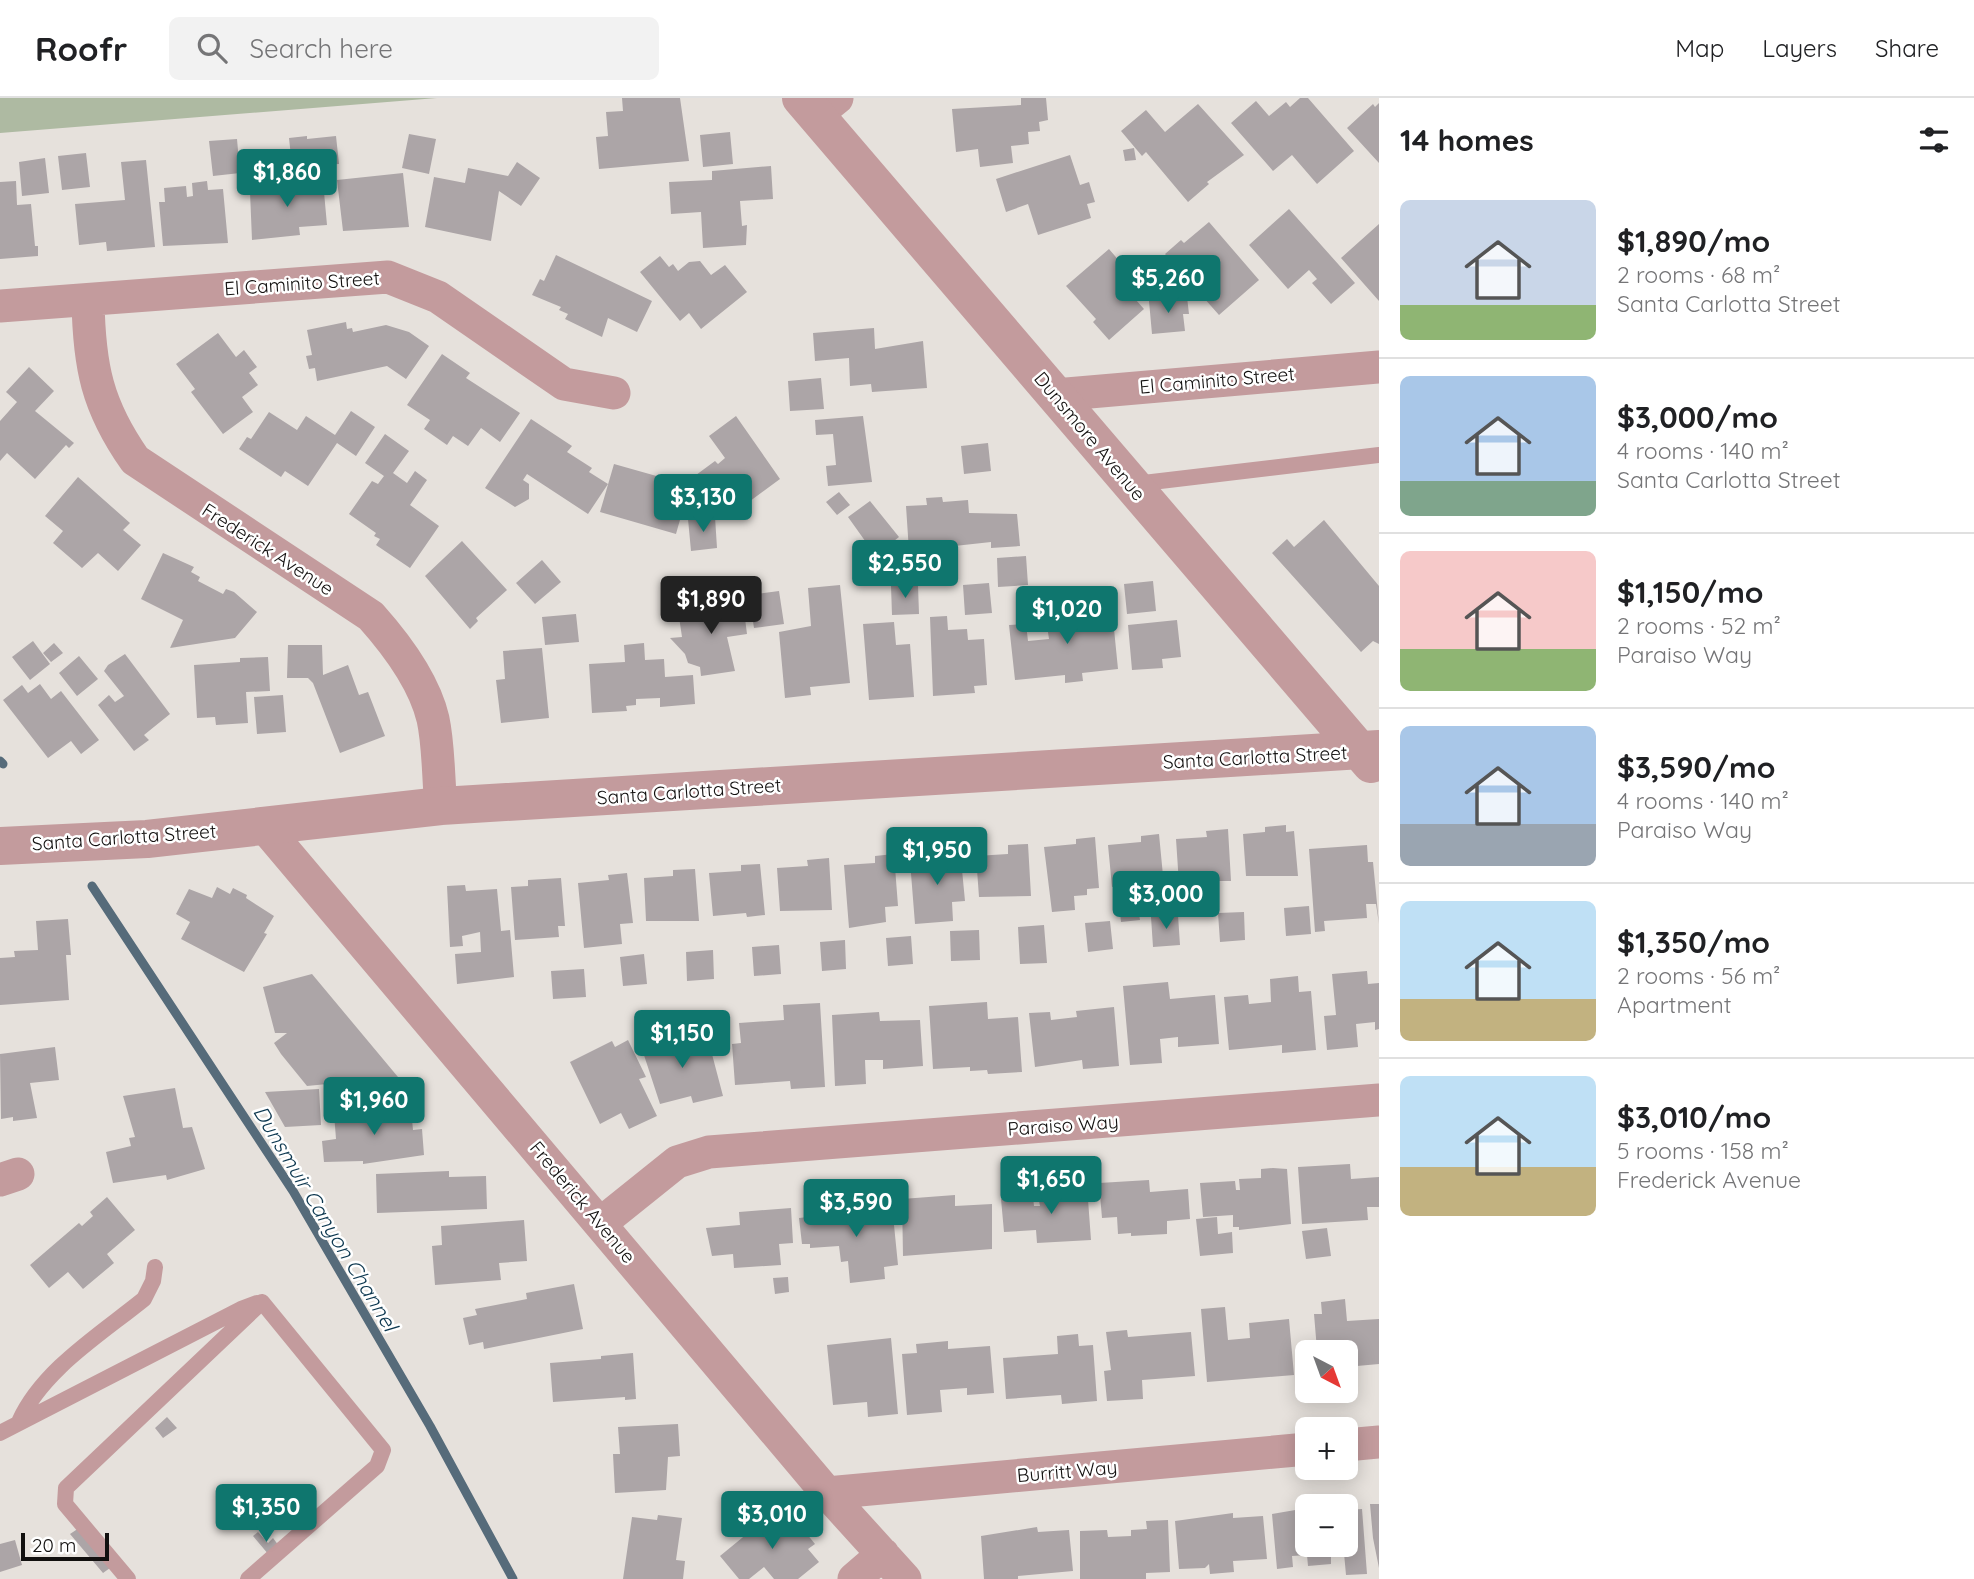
<!DOCTYPE html>
<html lang="en">
<head>
<meta charset="utf-8">
<style>
  :root { --surface:#fff; --page:#f2f2f2; --text:#202124; --muted:#757577; --line:#e0e0e0; --accent:#0f766e }
  body { margin:0; font-family:Quicksand,sans-serif; background:var(--page); color:var(--text); height:100vh; display:flex; flex-direction:column; font-size:26px; white-space:nowrap }
  * { box-sizing:border-box; margin:0 }
  p { font-size:23px; color:var(--muted) }
  .icon { flex:none; width:38px; height:38px; fill:none; stroke:currentColor; stroke-width:2; stroke-linecap:round; stroke-linejoin:round }
  .map { position:relative; flex:1; overflow:hidden }
  .details { display:flex; flex-direction:column; background:var(--surface); width:595px }
  .details>* { flex:none }
  .needle { width:46px; rotate:139deg }
  .controls { position:absolute; left:1295px; top:1242px; display:grid; gap:14px }
  .controls a { display:grid; place-items:center; width:63px; height:63px; border-radius:10px; background:var(--surface); box-shadow:0 4px 18px #0003; font-size:35px }
  .scale { position:absolute; left:21px; bottom:18px; width:88px; box-sizing:border-box; padding-left:7px; border:4px solid #12100f; border-top:0; font-size:19px; line-height:24px; white-space:nowrap; color:#12100f; -webkit-text-stroke:5px #fff; paint-order:stroke }
  .price { position:absolute; translate:-50% -60px; padding:0 16px; border-radius:7px; background:var(--accent); color:#fff; font-size:23px; line-height:46px; filter:drop-shadow(0 2px 4px #0008) }
  .price::after { content:''; position:absolute; left:50%; top:42px; width:21px; height:16px; margin-left:-10px; background:inherit; clip-path:polygon(0 0,100% 0,50% 100%) }
  .price.active { background:#222; color:#fff }
  ul { padding:0; list-style:none }
  li { display:flex; align-items:center; gap:21px; height:175px; padding:0 21px }
  li+li { border-top:2px solid var(--line) }
  li span { display:grid; place-items:center; flex:none; width:196px; height:140px; border-radius:10px; color:#555 }
  li>.icon { margin-inline-start:auto }
  span .icon { width:84px; height:84px; fill:#fffc; stroke-width:1 }
  li b { font-size:30px }
  h2 { display:flex; justify-content:space-between; align-items:center; height:84px; padding:0 21px; font-size:30px }
  header { display:flex; align-items:center; gap:42px; box-sizing:border-box; height:98px; padding:0 35px; background:var(--surface); border-bottom:2px solid var(--line) }
  header strong { font-size:33px }
  nav { display:flex; gap:38px; margin-inline-start:auto; font-size:24px }
  .search { width:490px; height:63px; background:var(--page); display:flex; align-items:center; gap:18px; box-sizing:border-box; padding:0 24px; border-radius:10px; color:var(--muted); font-size:26px }
  main { display:flex; flex:1; min-height:0 }
  .map>svg:first-child { display:block }
</style>
</head>
<body>
<header>
<strong>Roofr</strong>
<div class="search"><svg class="icon" aria-label="search" viewBox="0 0 24 24"><circle cx="10" cy="10" r="6"/><path d="M15 15l6 6"/></svg>Search here</div>
<nav><a>Map</a><a>Layers</a><a>Share</a></nav>
</header>
<main>
<div class="map">
<svg width="1379" height="1481" viewBox="0 0 1379 1481">
  <rect width="100%" height="100%" fill="#e6e1dc"/>
  <path fill="#aebaa2" d="M0,0H437L0,35Z"/>
  <g fill="none" stroke-linecap="round" stroke-linejoin="round">
    <path stroke="#566b7a" stroke-width="9" d="M0,663L3,666
      M92,788L293,1093L430,1328L513,1481"/>
  </g>
  <path fill="#aca5a7" d="M622,0H680L689,63L599,71L596,39L608,38L606,14L623,13Z
    M1021,0H1046L1048,22L1039,24L1040,33L1028,34L1029,46L1011,48L1013,65L980,69L978,51L956,54L952,11L1021,7Z
    M1300,0H1308L1354,53L1317,86L1292,57L1273,73L1231,25L1256,3L1269,18L1286,4L1290,9Z
    M1379,5V65L1347,30L1373,6L1375,9Z
    M1198,6L1244,57L1207,84L1209,86L1188,104L1146,54L1142,58L1121,33L1146,12L1165,34Z
    M730,34L733,66L703,69L700,37Z
    M409,36L436,41L429,76L402,70Z
    M307,38V41L336,38L339,66L292,68L289,40Z
    M237,41L240,75L213,78L209,43Z
    M1134,50L1136,62L1125,63L1123,52Z
    M86,55L90,89L62,92L58,58Z
    M1070,57L1080,87L1089,84L1095,104L1087,106L1091,120L1038,137L1028,106L1006,114L996,81Z
    M45,60L49,95L22,98L19,64Z
    M146,62L155,149L107,153L106,144L79,147L75,106L125,102L121,64Z
    M517,64L540,80L521,108L499,93L491,143L425,129L434,79L465,85L468,70L508,78Z
    M771,68L773,101L740,103L742,128L747,127L746,147L703,150L701,114L671,116L669,84L712,82V73Z
    M403,75L409,129L343,133L337,82Z
    M308,81L309,84L323,83L327,127L299,129L300,137L252,142L250,94L279,90L278,84Z
    M16,83L17,107L31,106L35,148H38V158L0,161V84Z
    M207,83L208,92L223,91L228,145L163,148L159,104H165L164,90L186,88L187,99L193,98L192,85Z
    M1289,111L1355,185L1331,206L1312,185L1317,181L1309,172L1288,191L1249,147Z
    M1209,124L1259,182L1219,217L1165,156L1181,142L1184,145Z
    M1379,126V203L1341,160Z
    M1109,151L1138,185L1128,193L1144,211L1109,242L1093,224L1096,221L1066,188Z
    M556,157L652,203L637,234L608,220L602,239L565,221L568,216L559,212L561,209L532,197L540,181L544,183Z
    M660,158L669,169L673,166L678,173L689,164L700,163L711,177L725,167L747,194L701,231L689,215L680,223L640,174Z
    M1187,199L1189,216H1183L1185,233L1152,236L1149,203Z
    M346,224L347,231L352,230L353,234L386,227L409,234L429,248L406,281L387,268L317,283L315,270L309,271L306,258L312,257L307,232Z
    M874,230L875,251L923,243L927,290L872,294L871,286L850,288L849,260L815,263L813,235Z
    M218,235L236,259L244,252L257,269L249,275L258,287L242,299L253,314L223,336L191,294L195,291L176,266Z
    M442,256L470,275L466,280L520,315L500,344L481,330L468,348L453,338L447,347L424,331L430,322L407,307Z
    M29,269L54,293L35,313L74,345L69,350L66,347L35,381L7,355L0,363V323L17,304L6,294Z
    M821,280L824,311L790,313L788,283Z
    M351,313L375,329L356,358L337,345L308,388L285,373L281,379L239,351L247,339L251,341L269,314L297,332L306,318L335,337Z
    M736,318L780,381L727,420L696,377L715,363L718,366L725,360L709,338Z
    M863,318L872,384L828,388L826,368L836,367L833,336L816,337L815,322Z
    M531,321L572,348L567,354L592,370L589,374L608,386L588,416L527,376L523,382L529,386V401L515,409L485,390Z
    M385,336L409,353L393,375L407,385L415,373L427,382L410,407L439,428L410,470L376,447L380,441L374,438L376,435L349,416L372,383L378,386L384,378L365,365Z
    M988,345L991,373L964,376L961,348Z
    M614,366L660,379L657,389L687,397L676,436L600,414Z
    M78,379L130,425L123,432L141,447L118,473L98,455L82,470L53,445L63,433L45,418Z
    M839,394L850,407L837,417L826,404Z
    M942,399L943,404L968,402L969,415L1017,416L1020,448L991,450V444L909,453L906,408L927,407L926,400Z
    M870,403L899,439L894,443L901,452L894,457L888,450L879,457L875,452L873,454L848,419Z
    M715,419L717,450L691,453L688,421Z
    M1324,422L1379,488V546L1373,543L1361,554L1272,455L1287,441L1294,449Z
    M462,443L507,492L476,520L478,523L470,531L425,478Z
    M163,455L194,469L191,474L200,479L198,483L223,496L226,491L234,494L257,514L235,540L170,550L183,522L141,501Z
    M1026,458L1028,487L998,489L997,460Z
    M542,462L561,484L535,506L516,485Z
    M1153,483L1156,513L1127,516L1124,486Z
    M989,485L992,515L965,517L963,487Z
    M840,487L850,585L810,589L811,597L785,600L779,534L811,528L808,490Z
    M918,487L919,516L892,517L891,488Z
    M779,493L784,526L754,530L749,497Z
    M1086,504L1087,514L1112,511L1118,571L1082,575L1083,583L1065,585V577L1015,582L1009,527L1026,526L1028,543L1049,541L1046,521L1064,518L1063,507Z
    M724,505L725,508L743,505L747,536L727,539L735,573L701,578L700,569L688,565L685,556L670,540L682,539L678,512Z
    M576,516L579,544L545,547L542,519Z
    M947,518L948,532L967,531L968,542L984,541L987,587L974,588L975,595L933,598L930,519Z
    M1177,522L1181,559L1162,561L1163,570L1132,572L1128,527Z
    M894,524L896,547L910,546L914,599L869,602L863,526Z
    M33,543L50,566L30,582L12,559Z
    M54,545L63,555L51,564L43,555Z
    M644,545L645,562L664,561L665,579L693,577L695,606L660,609V600L636,601V607L626,608L627,613L592,615L589,566L625,564L624,547Z
    M288,547H322L323,577L348,567L359,597L368,594L385,638L340,655L313,585L308,580H287Z
    M542,550L549,620L501,625L496,582L505,581L503,553Z
    M125,556L170,616L144,637L149,642L134,653L98,607L109,597L115,604L124,598L104,573L108,567Z
    M79,558L98,581L77,598L59,575Z
    M268,559L270,593L246,594L248,625L216,627L215,619L197,620L194,567L240,564V560Z
    M40,586L51,601L61,593L99,642L81,656L71,643L48,660L3,602L22,587L28,595Z
    M283,597L286,634L257,636L254,599Z
    M1286,727V734L1294,733L1298,778H1246L1243,736L1265,734V729Z
    M1228,731L1231,783H1200L1201,787H1194L1195,801H1180L1176,741L1207,739L1206,733Z
    M1159,736L1164,788L1154,789L1152,809L1138,810L1140,822L1121,824L1117,788L1112,789L1108,747L1141,744V738Z
    M1095,739L1099,790L1087,791V797L1074,798L1075,812L1052,814L1044,749L1076,746V741Z
    M1028,746L1031,798L979,799L976,758L1008,756V747Z
    M1367,747L1368,764H1373L1379,826L1376,806H1366L1367,820L1324,823L1325,833L1315,834L1309,751Z
    M960,751L965,803L952,804L953,823L915,826L910,763L943,760L942,752Z
    M894,756L898,808L885,809L886,824L849,830L844,767L875,765V758Z
    M829,760L832,812L780,813L777,770L808,768L807,762Z
    M760,766L765,817L747,819L746,815L713,818L709,775L741,773V767Z
    M695,771L699,823H646L644,780L673,778V772Z
    M627,775L633,825L620,826L622,846L584,850L578,785L609,782L608,777Z
    M561,780L565,828H558L559,839L515,842L511,789L528,788V782Z
    M465,787L466,793L497,791L501,833L510,832L514,879L457,886L455,856L481,854L480,834L462,838L463,848L450,849L447,788Z
    M217,789L230,796L233,790L247,797L246,800L274,818L264,835L267,836L244,874L181,841L190,824L176,816L189,791L212,800Z
    M1309,808L1311,836L1286,838L1284,810Z
    M1244,814L1245,842L1220,844L1218,815Z
    M1178,817L1180,847L1153,849L1151,819Z
    M68,821L71,857H66L69,902L0,907V860L15,859L14,853L38,852L36,823Z
    M1110,823L1113,851L1088,854L1085,825Z
    M1044,827L1047,865L1020,866L1018,829Z
    M979,832L980,862L951,863L950,833Z
    M911,838L913,866L888,868L886,840Z
    M845,842L846,871L822,873L820,844Z
    M779,847L781,876L754,878L752,849Z
    M713,852L714,881L687,883L686,854Z
    M644,856L647,886L623,888L620,859Z
    M584,871L586,899L553,901L551,873Z
    M1367,873L1368,886L1379,885V931L1375,932V924L1356,926L1358,949L1327,952L1324,918L1336,917L1332,876Z
    M312,876L398,979L307,988L281,956L274,945L287,935H275L263,889Z
    M1298,878L1299,894L1311,893L1316,952L1282,955V947L1229,952L1224,899L1248,897L1249,906L1271,904L1270,881Z
    M1168,884L1170,901L1215,897L1219,946L1178,949V939L1160,941L1162,965L1130,967L1123,888Z
    M987,904L988,921L1018,919L1022,974L988,976L987,972L970,973V969L933,971L929,908Z
    M820,905L825,989L791,991L790,983L735,987L732,946L741,945L739,925L784,922L783,907Z
    M1114,909L1119,968L1083,971L1082,962L1035,969L1029,915L1050,914L1051,922L1077,919L1076,913Z
    M879,914L880,923L920,922L923,968L883,971V962H865L866,986L835,988L832,917Z
    M681,937L683,947L708,941L723,998L693,1005L691,998L660,1006L641,948Z
    M628,942L646,979L639,981L657,1018L629,1031L621,1015L600,1026L570,964L612,943L615,949Z
    M55,949L59,982L30,985L37,1020L13,1023V1019L1,1021L0,956Z
    M175,990L183,1030L192,1029L205,1071L167,1082L166,1077L113,1085L106,1054L131,1048L129,1040L135,1039L123,998Z
    M319,991L321,1027L285,1029L265,994Z
    M391,1010V1013L411,1011L413,1032L422,1031L424,1057L363,1066V1063L324,1064L322,1043L336,1041L334,1015Z
    M1350,1066L1351,1081L1379,1079V1109H1367L1368,1122L1302,1126L1298,1069Z
    M1273,1070L1287,1071L1291,1126L1239,1132V1129H1233V1117L1203,1119L1200,1085L1235,1083L1236,1092H1240L1239,1081L1261,1080V1071Z
    M449,1073V1079L486,1078L487,1111L377,1115L376,1076Z
    M1149,1082L1150,1094L1188,1091L1190,1121L1167,1123V1136L1131,1138V1135L1118,1136L1117,1119L1102,1120L1099,1085Z
    M1060,1086H1071V1089L1087,1088L1091,1142L1037,1145L1036,1132L1004,1134L1001,1101L1033,1099L1034,1108H1040L1039,1103L1061,1101Z
    M955,1097V1108L992,1106V1151L903,1158L902,1101Z
    M107,1099L135,1132L107,1156L114,1165L83,1191L68,1174L49,1190L30,1167L79,1125L82,1128L93,1118L90,1114Z
    M876,1100L877,1108L892,1107L898,1167L884,1169L885,1181L850,1185L848,1163L841,1164L839,1148L810,1150V1146H802L799,1120L808,1119V1116L838,1113V1122L844,1121V1116L867,1113L866,1101Z
    M791,1110L793,1145L779,1146L781,1167L734,1170L733,1156L712,1158L706,1130L740,1127L739,1114Z
    M1217,1119L1218,1136L1232,1134L1233,1155L1200,1158L1196,1121Z
    M524,1122L527,1163L499,1165L501,1182L435,1187L432,1148L442,1147L441,1128Z
    M1327,1130L1331,1158L1306,1161L1302,1133Z
    M788,1179L789,1194L775,1196L773,1180Z
    M574,1186L583,1231L484,1251L483,1244L469,1247L463,1220L477,1217L475,1211L527,1201L526,1195Z
    M1345,1201L1347,1223L1379,1221V1266L1357,1268L1356,1260L1346,1261V1255H1307L1305,1277L1303,1253L1317,1252L1314,1216H1322L1321,1204Z
    M1225,1209L1228,1242L1250,1240L1249,1225L1289,1221L1294,1277L1207,1284L1201,1211Z
    M1127,1232L1128,1239L1191,1234L1195,1278L1142,1282L1143,1301L1107,1303L1104,1273L1111,1272L1106,1234Z
    M1078,1236L1079,1248L1093,1247L1097,1303L1062,1306L1061,1297L1006,1301L1003,1260L1058,1256L1057,1238Z
    M891,1240L898,1316L868,1319L867,1304L833,1307L827,1247Z
    M948,1243V1251L990,1248L994,1295L967,1297V1290L940,1292L942,1314L907,1317L902,1256L917,1255L916,1246Z
    M633,1255L636,1301L625,1302V1299L553,1304L550,1265L601,1261V1258Z
    M167,1319L177,1330L163,1340L155,1330Z
    M678,1326L680,1358L668,1359L666,1392L615,1395L613,1356H620L618,1329Z
    M1370,1406H1379V1470L1373,1440Z
    M1307,1410V1447H1346V1412L1362,1411L1367,1476L1346,1477L1344,1455L1331,1456V1466L1308,1468L1307,1457L1292,1458L1293,1469L1277,1471L1272,1416Z
    M776,1412L795,1435L802,1430L815,1446L808,1451L819,1464L798,1481H774L764,1469L749,1481H739L720,1458Z
    M1233,1415V1420L1263,1418L1267,1461L1233,1463L1234,1474L1210,1476L1209,1466L1205,1470L1179,1471L1175,1423Z
    M658,1417L682,1420L676,1462L685,1463L683,1481H623L632,1419L657,1422Z
    M1168,1422L1170,1474L1146,1475V1481H1080V1433L1107,1432L1108,1439L1131,1438V1432L1147,1431L1146,1423Z
    M1037,1429L1038,1434L1069,1432L1073,1473L1018,1478V1481H984L981,1438Z
    M79,1430L110,1470L103,1475L70,1436Z
    M258,1434L268,1445L273,1440L279,1448L269,1457L253,1438Z
    M15,1442L22,1467L0,1474V1446Z"/>
  <g fill="none" stroke-linecap="round" stroke-linejoin="round">
    <path stroke="#c39b9d" stroke-width="16" d="M1135,386L1379,357
      M19,1324C42,1272 101,1236 144,1201L153,1183L155,1169
      M0,1335L241,1211L257,1205
      M128,1481L65,1406L66,1390L262,1204
      M248,1481L377,1368L383,1352L262,1204"/>
    <path stroke="#c39b9d" stroke-width="33" d="M816,17L837,0
      M88,202C89,268 97,308 135,362L371,518C396,546 424,583 433,621C439,649 438,680 441,708
      M0,208L388,179L438,199L564,286L614,295
      M1055,297L1379,269
      M262,726L827,1395L905,1481
      M0,1082L18,1076
      M601,1125L677,1064L709,1054L1379,1002
      M1346,1347L1379,1344
      M827,1395L1307,1351
      M854,1481L883,1456"/>
    <path stroke="#c39b9d" stroke-width="38" d="M801,0L1371,666
      M0,748L147,741L441,708L1379,651"/>
  </g>
  <g text-anchor="middle" dominant-baseline="central" stroke-width="5" stroke-linejoin="round" paint-order="stroke">
    <g font-size="19" fill="#12100f" stroke="#fff">
      <text transform="translate(302 185) rotate(-4)">El Caminito Street</text>
      <text transform="translate(1217 282) rotate(-5)">El Caminito Street</text>
      <text transform="translate(1090 338) rotate(50)">Dunsmore Avenue</text>
      <text transform="translate(268 451) rotate(33)">Frederick Avenue</text>
      <text transform="translate(1255 659) rotate(-3)">Santa Carlotta Street</text>
      <text transform="translate(689 693) rotate(-4)">Santa Carlotta Street</text>
      <text transform="translate(124 739) rotate(-4)">Santa Carlotta Street</text>
      <text transform="translate(1063 1027) rotate(-4)">Paraiso Way</text>
      <text transform="translate(583 1104) rotate(50)">Frederick Avenue</text>
      <text transform="translate(1067 1373) rotate(-5)">Burritt Way</text>
    </g>
    <g font-size="21" font-style="italic" fill="#0b364e" stroke="#fff">
      <text transform="translate(326 1120) rotate(59)">Dunsmuir Canyon Channel</text>
    </g>
  </g>
</svg>
<div class="controls">
<a><svg class="needle" viewBox="-14 -14 28 28"><path d="M0-13l5 13h-10z" fill="#e53935"/><path d="M0 13l5-13h-10z" fill="#757577"/></svg></a>
<a>+</a>
<a>−</a>
</div>
<div class="scale">20 m</div>
<b class="price" style="left:287px;top:111px">$1,860</b>
<b class="price" style="left:1168px;top:217px">$5,260</b>
<b class="price" style="left:703px;top:436px">$3,130</b>
<b class="price" style="left:905px;top:502px">$2,550</b>
<b class="price active" style="left:711px;top:538px">$1,890</b>
<b class="price" style="left:1067px;top:548px">$1,020</b>
<b class="price" style="left:937px;top:789px">$1,950</b>
<b class="price" style="left:1166px;top:833px">$3,000</b>
<b class="price" style="left:682px;top:972px">$1,150</b>
<b class="price" style="left:374px;top:1039px">$1,960</b>
<b class="price" style="left:1051px;top:1118px">$1,650</b>
<b class="price" style="left:856px;top:1141px">$3,590</b>
<b class="price" style="left:266px;top:1446px">$1,350</b>
<b class="price" style="left:772px;top:1453px">$3,010</b>
</div>
<section class="details">
<h2>14 homes<svg class="icon" aria-label="filters" viewBox="0 0 24 24"><path d="M4 7h16M4 17h16"/><circle cx="9" cy="7" r="2"/><circle cx="15" cy="17" r="2"/></svg></h2>
<ul>
<li><span style="background:linear-gradient(#c9d6e8 75%,#8fb573 0)"><svg class="icon" aria-label="home" viewBox="0 0 24 24"><path d="M3 11l9-7 9 7M6 9v11h12V9"/></svg></span><div><b>$1,890/mo</b><p>2 rooms · 68 m²</p><p>Santa Carlotta Street</p></div></li>
<li><span style="background:linear-gradient(#a9c7e8 75%,#7fa58c 0)"><svg class="icon" aria-label="home" viewBox="0 0 24 24"><path d="M3 11l9-7 9 7M6 9v11h12V9"/></svg></span><div><b>$3,000/mo</b><p>4 rooms · 140 m²</p><p>Santa Carlotta Street</p></div></li>
<li><span style="background:linear-gradient(#f6c9c9 70%,#8fb573 0)"><svg class="icon" aria-label="home" viewBox="0 0 24 24"><path d="M3 11l9-7 9 7M6 9v11h12V9"/></svg></span><div><b>$1,150/mo</b><p>2 rooms · 52 m²</p><p>Paraiso Way</p></div></li>
<li><span style="background:linear-gradient(#a9c7e8 70%,#9aa5b1 0)"><svg class="icon" aria-label="home" viewBox="0 0 24 24"><path d="M3 11l9-7 9 7M6 9v11h12V9"/></svg></span><div><b>$3,590/mo</b><p>4 rooms · 140 m²</p><p>Paraiso Way</p></div></li>
<li><span style="background:linear-gradient(#bfe0f5 70%,#c2b280 0)"><svg class="icon" aria-label="home" viewBox="0 0 24 24"><path d="M3 11l9-7 9 7M6 9v11h12V9"/></svg></span><div><b>$1,350/mo</b><p>2 rooms · 56 m²</p><p>Apartment</p></div></li>
<li><span style="background:linear-gradient(#bfe0f5 65%,#c2b280 0)"><svg class="icon" aria-label="home" viewBox="0 0 24 24"><path d="M3 11l9-7 9 7M6 9v11h12V9"/></svg></span><div><b>$3,010/mo</b><p>5 rooms · 158 m²</p><p>Frederick Avenue</p></div></li>
</ul>
</section>
</main>
</body>
</html>
